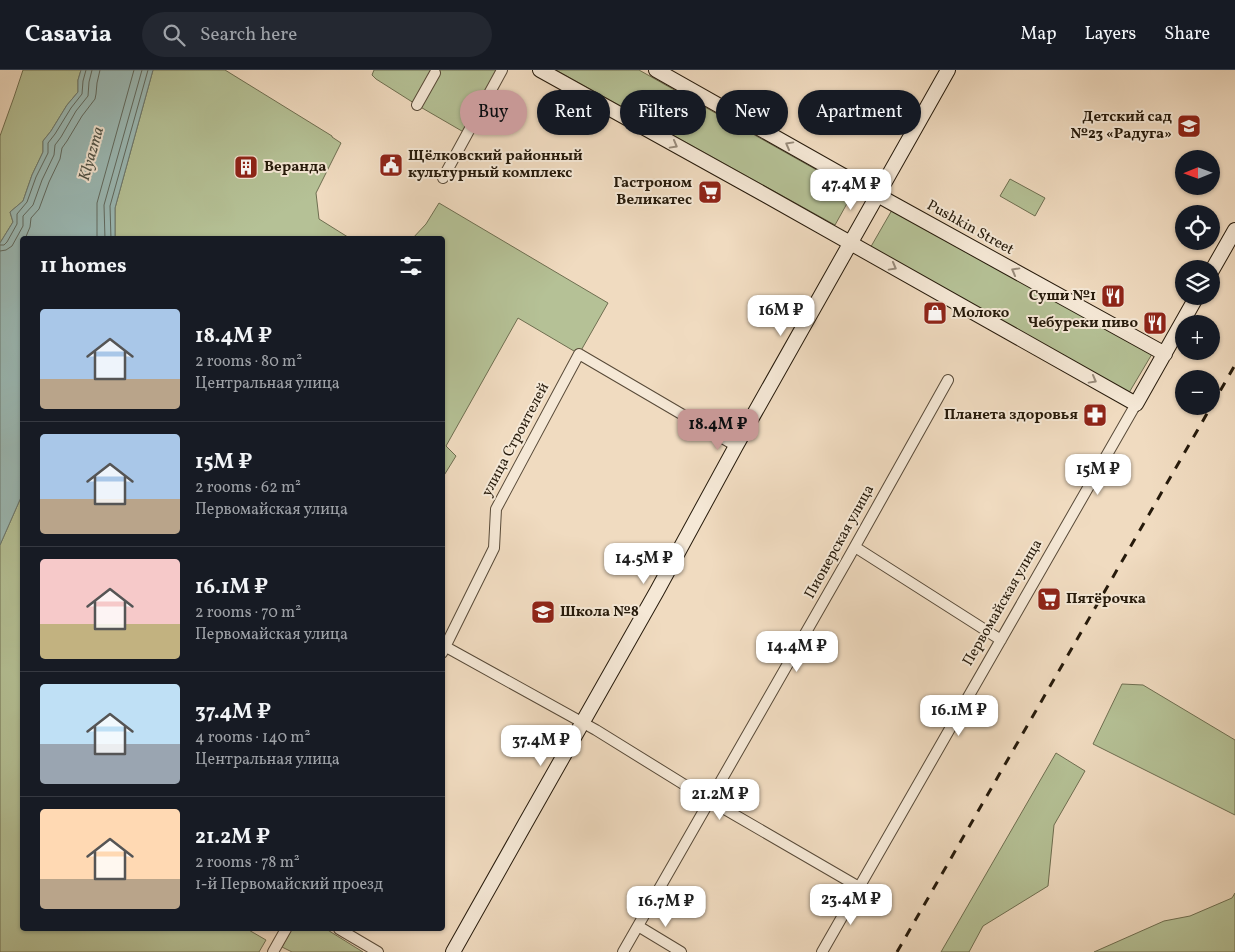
<!DOCTYPE html>
<html lang="en">
<head>
<meta charset="utf-8">
<style>
  :root { --surface:#171b24; --page:#242831; --text:#f1f3f6; --muted:#9ea1a6; --line:#363941; --accent:#c59692 }
  body { margin:0; font-family:Vollkorn,serif; background:var(--page); color:var(--text); height:100vh; display:flex; flex-direction:column; font-size:19px; white-space:nowrap }
  * { box-sizing:border-box; margin:0 }
  p { font-size:16px; color:var(--muted) }
  .icon { flex:none; width:28px; height:28px; fill:none; stroke:currentColor; stroke-width:2; stroke-linecap:round; stroke-linejoin:round }
  .map { position:relative; flex:1; overflow:hidden }
  .sheet { position:absolute; left:20px; top:166px; width:425px; height:695px; display:flex; flex-direction:column; background:var(--surface); border-radius:5px; box-shadow:0 1px 4px #0004 }
  .sheet>* { flex:none }
  .guide { position:absolute; left:460px; top:20px; width:475px; height:45px; display:flex; gap:10px }
  .needle { width:32px; rotate:269deg }
  .controls { position:absolute; left:1175px; top:80px; display:grid; gap:10px }
  .controls a { display:grid; place-items:center; width:45px; height:45px; border-radius:50%; background:var(--surface); box-shadow:0 1px 4px #0004; font-size:25px }
  .price { position:absolute; translate:-50% -42px; padding:0 11px; border-radius:10px; background:#fff; color:#222; font-size:16px; line-height:32px; filter:drop-shadow(0 1px 2px #0008) }
  .price::after { content:''; position:absolute; left:50%; top:30px; width:15px; height:11px; margin-left:-8px; background:inherit; clip-path:polygon(0 0,100% 0,50% 100%) }
  .price.selected { background:var(--accent); color:#111 }
  ul { padding:0; list-style:none }
  li { display:flex; align-items:center; gap:15px; height:125px; padding:0 20px }
  li+li { border-top:1px solid var(--line) }
  li span { display:grid; place-items:center; flex:none; width:140px; height:100px; border-radius:5px; color:#555 }
  li>.icon { margin-inline-start:auto }
  span .icon { width:60px; height:60px; fill:#fffc; stroke-width:1 }
  li b { font-size:21px }
  h2 { display:flex; justify-content:space-between; align-items:center; height:60px; padding:0 20px; font-size:21px }
  .chip { padding:0 18px; border-radius:22px; background:var(--surface); box-shadow:0 1px 4px #0004; font-size:18px; line-height:45px }
  .chip.selected { background:var(--accent); color:#111 }
  header { display:flex; align-items:center; gap:30px; box-sizing:border-box; height:70px; padding:0 25px; background:var(--surface); border-bottom:1px solid var(--line) }
  header strong { font-size:24px }
  nav { display:flex; gap:28px; margin-inline-start:auto; font-size:18px }
  .search { width:350px; height:45px; background:var(--page); display:flex; align-items:center; gap:12px; box-sizing:border-box; padding:0 18px; border-radius:28px; color:var(--muted); font-size:19px }
  .map>svg:first-child { display:block }
</style>
</head>
<body>
<header>
<strong>Casavia</strong>
<div class="search"><svg class="icon" aria-label="search" viewBox="0 0 24 24"><circle cx="10" cy="10" r="6"/><path d="M15 15l6 6"/></svg>Search here</div>
<nav><a>Map</a><a>Layers</a><a>Share</a></nav>
</header>
<div class="map">
<svg width="1235" height="882" viewBox="0 0 1235 882">
  <rect width="100%" height="100%" fill="#f0dbc0"/>
  <filter id="stains"><feTurbulence type="fractalNoise" baseFrequency=".004" numOctaves="4"/><feColorMatrix values="0 0 0 0 .2 0 0 0 0 .09 0 0 0 0 .02 0 0 0 .5 -.17"/></filter>
  <radialGradient id="worn" r=".72"><stop offset=".6" stop-color="#630" stop-opacity="0"/><stop offset="1" stop-color="#630" stop-opacity=".3"/></radialGradient>
  <path fill="#b5c196" stroke="#6e6e50" d="M23,0H81L78,10V22L67,35L51,61L43,71V82L32,105L23,131L10,142L13,152L0,173V66L14,27Z
    M153,0H225L332,66V67L341,73L316,123L319,149L351,169H115V138Z
    M374,0H502L467,64L417,35L376,9L372,5Z
    M556,0H639L854,121L835,155Z
    M1010,109L1045,128L1035,146L1000,126Z
    M439,133L608,233L579,284L518,248L446,376L456,386L443,407L442,169H412L426,154Z
    M892,140L1152,284L1127,326L869,180Z
    M22,425V859H247L266,870L259,882H0V475Z
    M1122,614L1143,615L1235,670V745L1093,674Z
    M1056,683L1085,701L1054,755L1048,816L983,856L969,882H941Z
    M1235,823V882H1094L1164,851L1190,846L1232,828Z
    M292,859H326L363,882H292L282,877Z"/>
  <path fill="#9bbab6" stroke="#6c7a72" d="M81,0H153L115,138V169H22V425L0,475V173L13,152L10,142L23,131L32,105L43,82V71L51,61L67,35L78,22V10Z"/>
  <g fill="none" stroke-linecap="round" stroke-linejoin="round">
    <path stroke="#606a60" stroke-width="1" d="M25,169L30,157L31,148L39,139L49,112L60,89L62,78L67,71L82,46L95,29L96,24L97,13L100,0
      M97,169V133L134,0
      M105,169L104,135L142,0
      M111,169L110,136L148,0
      M0,175H4L7,172L17,154V144L27,132L36,107L48,83V73L55,64L71,38L82,24L83,11L86,0
      M0,181L6,180L12,176L23,156V146L33,135L42,110L54,85L55,75L61,67L76,41L88,26L89,12L92,0"/>
    <g stroke="#584a38" stroke-width="12">
      <path id="street" d="M417,35L435,3
        M443,108L502,0
        M855,477L1001,570
        M446,577L596,660L709,730L859,817
        M442,583L494,478L496,439L579,284L736,376
        M638,856L681,882
        M339,859L378,882
        M273,882L286,859
        M623,882L849,487L948,310
        M822,882L1136,334"/>
    </g>
    <g stroke="#261a0b" stroke-width="16">
      <path id="secondary" d="M540,0L767,126L1136,334L1197,226
        M656,0L890,132L1165,284
        M1211,202L1235,160
        M453,882L525,754L657,521L736,376L948,0"/>
    </g>
    <use href="#street" stroke="#f5e8d6" stroke-width="10"/>
    <use href="#secondary" stroke="#f5e8d6" stroke-width="14"/>
    <path stroke="#261a0b" stroke-width="3" stroke-dasharray="9 9" stroke-linecap="butt" d="M897,882L1235,295"/>
  </g>
  <defs><path id="oneway-chevron" d="M-2-3.5L2.5 0L-2 3.5" fill="none" stroke-width="1.6" stroke-linecap="round" stroke-linejoin="round" transform="scale(1.25)"/></defs>
  <g stroke="#988b7b">
    <use href="#oneway-chevron" transform="translate(674 75) rotate(29)"/>
    <use href="#oneway-chevron" transform="translate(789 75) rotate(-151)"/>
    <use href="#oneway-chevron" transform="translate(893 197) rotate(29)"/>
    <use href="#oneway-chevron" transform="translate(1015 201) rotate(-151)"/>
    <use href="#oneway-chevron" transform="translate(1093 310) rotate(29)"/>
  </g>
  <defs>
    <g id="school-square" transform="scale(1.25)"><rect x="-9" y="-9" width="18" height="18" rx="4" fill="#8f2418" stroke="#f5e8d6"/><path d="M0-5L7-2L0 1L-7-2ZM-4 1L0 2.5L4 1V4Q0 6-4 4Z" fill="#fff"/></g>
    <g id="civic-square" transform="scale(1.25)"><rect x="-9" y="-9" width="18" height="18" rx="4" fill="#8f2418" stroke="#f5e8d6"/><path d="M-.6-6.5H3V-4.5H.6V-3L4-1V1h2V6H-6V1h2V-1L-.6-3ZM-1.2 2.5V6h2.4V2.5Z" fill="#fff"/></g>
    <g id="building-square" transform="scale(1.25)"><rect x="-9" y="-9" width="18" height="18" rx="4" fill="#8f2418" stroke="#f5e8d6"/><path d="M-4-6H4V6H1V3H-1V6H-4ZM-2.5-4.3h1.7v1.8h-1.7ZM.8-4.3h1.7v1.8H.8ZM-2.5-1h1.7V.8h-1.7ZM.8-1h1.7V.8H.8Z" fill="#fff"/></g>
    <g id="supermarket-square" transform="scale(1.25)"><rect x="-9" y="-9" width="18" height="18" rx="4" fill="#8f2418" stroke="#f5e8d6"/><path d="M-6-5.5h2.5l.6 2H6L4.5 2H-2.5L-4.4-4H-6ZM-1.5 3.2a1.3 1.3 0 1 0 .1 0ZM3 3.2a1.3 1.3 0 1 0 .1 0Z" fill="#fff"/></g>
    <g id="restaurant-square" transform="scale(1.25)"><rect x="-9" y="-9" width="18" height="18" rx="4" fill="#8f2418" stroke="#f5e8d6"/><path d="M-5-6h1v4h1v-4h1v4h1v-4h1v5L-1.5 .5V6h-2V.5L-5-1ZM5-6V6H3V1.5H1.5Q1.5-4 5-6Z" fill="#fff"/></g>
    <g id="shop-square" transform="scale(1.25)"><rect x="-9" y="-9" width="18" height="18" rx="4" fill="#8f2418" stroke="#f5e8d6"/><path d="M-5-2.5h2.3a2.7 3.5 0 0 1 5.4 0H5L5.5 6h-11ZM-1.5-2.5h3a1.5 2.3 0 0 0-3 0Z" fill="#fff"/></g>
    <g id="pharmacy-square" transform="scale(1.25)"><rect x="-9" y="-9" width="18" height="18" rx="4" fill="#8f2418" stroke="#f5e8d6"/><path d="M-2-6h4v4h4v4h-4v4h-4v-4h-4v-4h4Z" fill="#fff"/></g>
  </defs>
  <g fill-rule="evenodd">
    <use href="#school-square" x="1189" y="56"/>
    <use href="#civic-square" x="391" y="95"/>
    <use href="#building-square" x="246" y="97"/>
    <use href="#supermarket-square" x="710" y="122"/>
    <use href="#restaurant-square" x="1113" y="226"/>
    <use href="#shop-square" x="935" y="243"/>
    <use href="#restaurant-square" x="1155" y="253"/>
    <use href="#pharmacy-square" x="1095" y="345"/>
    <use href="#supermarket-square" x="1049" y="529"/>
    <use href="#school-square" x="543" y="542"/>
  </g>
  <g text-anchor="middle" dominant-baseline="central" stroke-width="4" stroke-linejoin="round" paint-order="stroke">
    <g font-size="15" font-weight="bold" fill="#261a0b" stroke="#f5e8d6" text-anchor="end">
      <text x="1172" y="47">Детский сад<tspan x="1172" dy="17">№23 «Радуга»</tspan></text>
      <text x="408" y="86" text-anchor="start">Щёлковский районный<tspan x="408" dy="17">культурный комплекс</tspan></text>
      <text x="264" y="97" text-anchor="start">Веранда</text>
      <text x="692" y="113">Гастроном<tspan x="692" dy="17">Великатес</tspan></text>
      <text x="1096" y="226">Суши №1</text>
      <text x="952" y="243" text-anchor="start">Moлоко</text>
      <text x="1138" y="253">Чебуреки пиво</text>
      <text x="1078" y="345">Планета здоровья</text>
      <text x="1066" y="529" text-anchor="start">Пятёрочка</text>
      <text x="560" y="542" text-anchor="start">Школа №8</text>
    </g>
    <g font-size="15" fill="#261a0b" stroke="#f5e8d6">
      <text transform="translate(970 158) rotate(29)">Pushkin Street</text>
      <text transform="translate(516 370) rotate(-62)">улица Строителей</text>
      <text transform="translate(840 472) rotate(-61)">Пионерская улица</text>
      <text transform="translate(1003 533) rotate(-60)">Первомайская улица</text>
    </g>
    <g font-size="16" font-style="italic" fill="#4f5247" stroke="#f5e8d6">
      <text transform="translate(92 84) rotate(-74)">Klyazma</text>
    </g>
  </g>
  <rect width="100%" height="100%" filter="url(#stains)"/>
  <rect width="100%" height="100%" fill="url(#worn)"/>
</svg>
<div class="controls">
<a><svg class="needle" viewBox="-14 -14 28 28"><path d="M0-13l5 13h-10z" fill="#e53935"/><path d="M0 13l5-13h-10z" fill="#9ea1a6"/></svg></a>
<a><svg class="icon" aria-label="locate" viewBox="0 0 24 24"><circle cx="12" cy="12" r="6"/><path d="M12 2v4M12 18v4M2 12h4M18 12h4"/></svg></a>
<a><svg class="icon" aria-label="layers" viewBox="0 0 24 24"><path d="M12 4l9 5-9 5-9-5zM3 14l9 5 9-5"/></svg></a>
<a>+</a>
<a>−</a>
</div>
<b class="price" style="left:851px;top:141px">47.4M ₽</b>
<b class="price" style="left:781px;top:267px">16M ₽</b>
<b class="price selected" style="left:718px;top:381px">18.4M ₽</b>
<b class="price" style="left:1098px;top:426px">15M ₽</b>
<b class="price" style="left:644px;top:515px">14.5M ₽</b>
<b class="price" style="left:797px;top:603px">14.4M ₽</b>
<b class="price" style="left:959px;top:667px">16.1M ₽</b>
<b class="price" style="left:541px;top:697px">37.4M ₽</b>
<b class="price" style="left:720px;top:751px">21.2M ₽</b>
<b class="price" style="left:851px;top:856px">23.4M ₽</b>
<b class="price" style="left:666px;top:858px">16.7M ₽</b>
<div class="guide">
<a class="chip selected">Buy</a>
<a class="chip">Rent</a>
<a class="chip">Filters</a>
<a class="chip">New</a>
<a class="chip">Apartment</a>
</div>
<section class="sheet">
<h2>11 homes<svg class="icon" aria-label="filters" viewBox="0 0 24 24"><path d="M4 7h16M4 17h16"/><circle cx="9" cy="7" r="2"/><circle cx="15" cy="17" r="2"/></svg></h2>
<ul>
<li><span style="background:linear-gradient(#a9c7e8 70%,#b9a48a 0)"><svg class="icon" aria-label="home" viewBox="0 0 24 24"><path d="M3 11l9-7 9 7M6 9v11h12V9"/></svg></span><div><b>18.4M ₽</b><p>2 rooms · 80 m²</p><p>Центральная улица</p></div></li>
<li><span style="background:linear-gradient(#a9c7e8 65%,#b9a48a 0)"><svg class="icon" aria-label="home" viewBox="0 0 24 24"><path d="M3 11l9-7 9 7M6 9v11h12V9"/></svg></span><div><b>15M ₽</b><p>2 rooms · 62 m²</p><p>Первомайская улица</p></div></li>
<li><span style="background:linear-gradient(#f6c9c9 65%,#c2b280 0)"><svg class="icon" aria-label="home" viewBox="0 0 24 24"><path d="M3 11l9-7 9 7M6 9v11h12V9"/></svg></span><div><b>16.1M ₽</b><p>2 rooms · 70 m²</p><p>Первомайская улица</p></div></li>
<li><span style="background:linear-gradient(#bfe0f5 60%,#9aa5b1 0)"><svg class="icon" aria-label="home" viewBox="0 0 24 24"><path d="M3 11l9-7 9 7M6 9v11h12V9"/></svg></span><div><b>37.4M ₽</b><p>4 rooms · 140 m²</p><p>Центральная улица</p></div></li>
<li><span style="background:linear-gradient(#ffd9b3 70%,#b9a48a 0)"><svg class="icon" aria-label="home" viewBox="0 0 24 24"><path d="M3 11l9-7 9 7M6 9v11h12V9"/></svg></span><div><b>21.2M ₽</b><p>2 rooms · 78 m²</p><p>1-й Первомайский проезд</p></div></li>
</ul>
</section>
</div>
</body>
</html>
